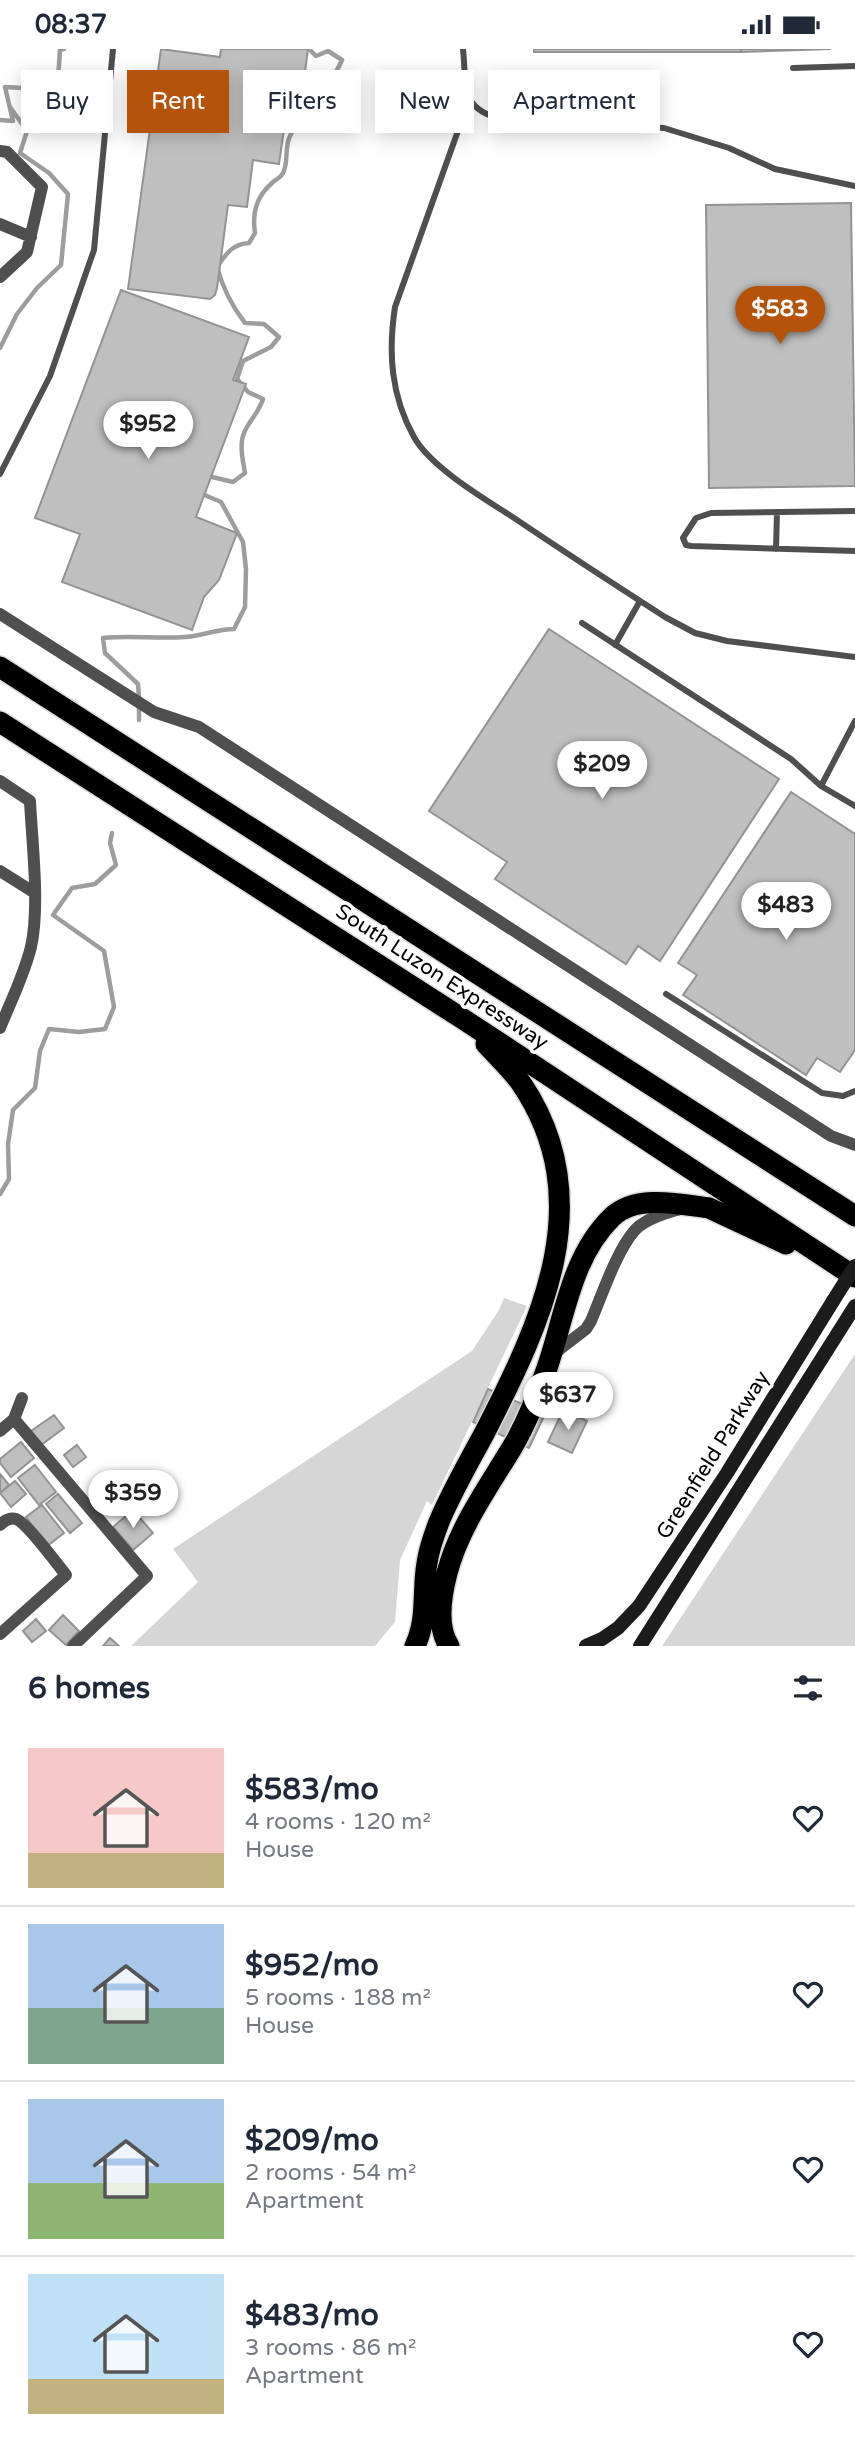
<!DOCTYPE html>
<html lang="en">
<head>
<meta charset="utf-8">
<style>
  :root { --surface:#fff; --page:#f6f6f7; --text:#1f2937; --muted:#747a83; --line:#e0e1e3; --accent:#b45309 }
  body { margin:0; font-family:"Varela Round",sans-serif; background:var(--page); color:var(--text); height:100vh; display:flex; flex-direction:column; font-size:26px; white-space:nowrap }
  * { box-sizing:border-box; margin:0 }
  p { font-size:23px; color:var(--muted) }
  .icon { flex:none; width:38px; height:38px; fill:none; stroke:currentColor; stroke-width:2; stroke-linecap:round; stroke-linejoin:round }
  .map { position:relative; height:1597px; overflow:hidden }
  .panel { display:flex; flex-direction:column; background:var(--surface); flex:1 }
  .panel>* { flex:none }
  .top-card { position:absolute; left:21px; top:21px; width:814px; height:63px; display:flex; gap:14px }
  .price { position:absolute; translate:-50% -60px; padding:0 16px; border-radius:24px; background:#fff; color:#222; font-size:23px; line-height:46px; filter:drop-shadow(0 2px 4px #0008) }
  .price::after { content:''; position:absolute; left:50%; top:42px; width:21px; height:16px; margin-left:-10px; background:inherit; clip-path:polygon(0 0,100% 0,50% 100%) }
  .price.current { background:var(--accent); color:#fff }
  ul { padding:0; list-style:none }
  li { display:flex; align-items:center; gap:21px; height:175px; padding:0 28px }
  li+li { border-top:2px solid var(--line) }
  li span { display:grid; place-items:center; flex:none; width:196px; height:140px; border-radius:0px; color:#555 }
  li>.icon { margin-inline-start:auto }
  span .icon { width:84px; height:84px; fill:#fffc; stroke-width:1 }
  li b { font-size:30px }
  h2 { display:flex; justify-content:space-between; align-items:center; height:84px; padding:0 28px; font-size:30px }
  .chip { padding:0 24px; border-radius:0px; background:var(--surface); box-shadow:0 4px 18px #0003; font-size:24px; line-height:63px }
  .chip.current { background:var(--accent); color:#fff }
  .status { display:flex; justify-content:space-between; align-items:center; height:49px; padding:0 35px; background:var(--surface); direction:ltr }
  .status svg { height:19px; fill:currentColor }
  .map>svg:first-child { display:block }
</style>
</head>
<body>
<div class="status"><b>08:37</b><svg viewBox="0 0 49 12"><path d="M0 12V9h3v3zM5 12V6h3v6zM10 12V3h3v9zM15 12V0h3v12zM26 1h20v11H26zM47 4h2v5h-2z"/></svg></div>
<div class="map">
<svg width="855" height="1597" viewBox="0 0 855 1597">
  <rect width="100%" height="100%" fill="#fff"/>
  <path fill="#d6d6d6" d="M504,1249L527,1257L432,1456L427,1452L400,1511L395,1573L375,1597H131L198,1533L173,1500L472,1302L499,1261Z
    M855,1305V1597H662Z"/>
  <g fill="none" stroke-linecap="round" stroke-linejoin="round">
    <path stroke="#9d9d9d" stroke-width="4.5" d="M0,71L13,72L5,38L42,40L58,31L60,1L64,0
      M0,299L17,265L37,239L61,216L68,145L49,124L20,104L27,82L10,58
      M208,427L233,433L245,424C243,412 239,396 244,384C249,372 259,363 263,350L248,343L237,330L243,312L271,298L279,288L264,275L245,274C231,256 223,240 217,218C226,205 232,195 249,194L255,184C252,165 256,148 271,135C275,130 280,130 283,124C289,112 284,99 290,87C304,59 330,39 342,11L328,2L316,7L309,0
      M139,649L138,635L105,604L103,589C130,586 157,590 185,588C203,587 216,580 234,580L245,558L246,520L243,493L221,453L200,444
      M139,671V658
      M0,1145L9,1130L8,1095L13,1061L35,1039L40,1002L49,980L79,983L105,980L114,958L104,902L53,866L72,839L95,835L116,816L110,794L112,784"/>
  </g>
  <path fill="#bfbfbf" stroke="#939393" stroke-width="2" d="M161,0L220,8L221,0H308L299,68L286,66L279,115L253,111L247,158L228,156L217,239L215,246L210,250L128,240Z
    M534,0H741V3H534Z
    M741,0H831L741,3Z
    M851,154L855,437L709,439L706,156Z
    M121,241L249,288L233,331L246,335L196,468L237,484L219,531L204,548L192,581L62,533L80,485L35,469Z
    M549,580L779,730L660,912L638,897L626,915L495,830L507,813L429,762Z
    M791,743L855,785V1001L840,1023L817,1009L806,1026L683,946L697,926L678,914Z
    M488,1340L545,1365L529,1399L473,1373Z
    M563,1361L587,1372L572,1404L548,1393Z
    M54,1366L64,1379L41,1396L31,1382Z
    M21,1393L34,1409L11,1428L0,1414V1410Z
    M77,1396L86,1408L73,1418L64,1406Z
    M35,1416L56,1443L39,1456L18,1429Z
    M0,1425L9,1436L0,1444Z
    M15,1432L26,1445L11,1458L0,1444Z
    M58,1445L82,1474L70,1484L46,1455Z
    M42,1456L64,1484L47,1497L26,1468Z
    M133,1461L153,1484L133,1501L113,1478Z
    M63,1566L79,1582L66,1596L49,1581Z
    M36,1570L46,1582L32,1593L23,1582Z
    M110,1589L119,1597H103Z"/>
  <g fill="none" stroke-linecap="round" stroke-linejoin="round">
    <g stroke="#dbdbdb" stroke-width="24">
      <path id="highway" d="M0,618L855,1167
        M0,673L463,970L855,1228
        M415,1597C428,1570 422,1542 427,1514C429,1500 434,1486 439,1473C452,1442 469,1413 485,1383C542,1272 600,1150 521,1034C511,1020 497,1007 486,995
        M449,1597C436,1577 441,1547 447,1524C459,1478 489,1437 513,1397C527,1373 538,1345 547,1319C565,1267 571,1208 612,1168C636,1145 679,1155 709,1159L786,1195"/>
    </g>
    <path stroke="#4f4f4f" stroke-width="6" d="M463,0C467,37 459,59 501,70L664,79L729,99L775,120L855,137
      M793,19L855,17
      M469,51L395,258C388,304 391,347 414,388C430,417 480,447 508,465C560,500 612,534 665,568L695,584L727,592L855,608
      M0,425L50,327L94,201L113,0
      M855,462L711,464L696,469L683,489L686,496L691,497L855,502
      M776,500L777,463
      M582,574L791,710L821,737L855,757
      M615,596L640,552
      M821,737L855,672
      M666,945L822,1044L843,1047L855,1042"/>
    <path stroke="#4f4f4f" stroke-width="12" d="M0,102L7,103L42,138L27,203L0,228
      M0,175L31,188
      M0,565L154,663L199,678L831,1087L855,1096
      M0,732L30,752C32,794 40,857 31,898C24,926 11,952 0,979
      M0,822L35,844
      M556,1303L586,1280L591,1272C602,1246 617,1201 635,1181C645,1170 666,1164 680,1160
      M14,1370L147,1527L73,1597
      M0,1382L14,1370L22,1349
      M0,1476C4,1472 10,1468 16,1470C26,1473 58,1516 66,1526L0,1585"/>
    <path stroke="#1c1c1c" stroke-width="14" d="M586,1597L602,1590L618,1579L639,1557L727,1424L833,1252
      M640,1597L855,1257"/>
    <use href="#highway" stroke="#000" stroke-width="21"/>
    <path stroke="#1c1c1c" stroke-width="14" d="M833,1252L855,1217"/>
  </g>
  <g text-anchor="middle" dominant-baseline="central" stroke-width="7" stroke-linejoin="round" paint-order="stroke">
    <g font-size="21" fill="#000" stroke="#fff">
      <text transform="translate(442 928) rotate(33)">South Luzon Expressway</text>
      <text transform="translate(713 1406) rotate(-58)">Greenfield Parkway</text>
    </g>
  </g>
</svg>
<b class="price current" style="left:780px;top:297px">$583</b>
<b class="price" style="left:148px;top:412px">$952</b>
<b class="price" style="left:602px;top:752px">$209</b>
<b class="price" style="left:786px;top:893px">$483</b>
<b class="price" style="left:568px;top:1383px">$637</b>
<b class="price" style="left:133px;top:1481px">$359</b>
<div class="top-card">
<a class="chip">Buy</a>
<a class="chip current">Rent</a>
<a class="chip">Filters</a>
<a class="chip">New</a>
<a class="chip">Apartment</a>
</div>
</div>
<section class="panel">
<h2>6 homes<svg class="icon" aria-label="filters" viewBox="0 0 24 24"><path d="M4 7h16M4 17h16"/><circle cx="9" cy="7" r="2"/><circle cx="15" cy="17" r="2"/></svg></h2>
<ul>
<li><span style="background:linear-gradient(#f6c9c9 75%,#c2b280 0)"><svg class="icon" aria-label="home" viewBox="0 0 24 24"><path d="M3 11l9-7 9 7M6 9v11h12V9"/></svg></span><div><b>$583/mo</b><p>4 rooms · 120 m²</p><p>House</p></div><svg class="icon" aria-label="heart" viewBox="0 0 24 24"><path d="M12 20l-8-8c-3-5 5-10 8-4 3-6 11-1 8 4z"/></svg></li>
<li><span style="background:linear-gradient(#a9c7e8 60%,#7fa58c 0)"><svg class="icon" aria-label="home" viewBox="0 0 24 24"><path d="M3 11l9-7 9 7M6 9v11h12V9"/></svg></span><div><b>$952/mo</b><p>5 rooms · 188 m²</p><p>House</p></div><svg class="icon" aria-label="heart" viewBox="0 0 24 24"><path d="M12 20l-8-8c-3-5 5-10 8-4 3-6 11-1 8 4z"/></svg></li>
<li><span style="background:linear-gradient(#a9c7e8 60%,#8fb573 0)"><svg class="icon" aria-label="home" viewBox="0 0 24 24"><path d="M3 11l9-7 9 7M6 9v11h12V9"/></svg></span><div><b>$209/mo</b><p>2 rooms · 54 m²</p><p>Apartment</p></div><svg class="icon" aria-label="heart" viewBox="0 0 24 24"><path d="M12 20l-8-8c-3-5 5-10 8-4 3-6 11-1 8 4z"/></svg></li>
<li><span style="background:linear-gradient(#bfe0f5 75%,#c2b280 0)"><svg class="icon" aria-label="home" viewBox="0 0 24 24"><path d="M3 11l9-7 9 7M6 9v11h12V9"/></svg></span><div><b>$483/mo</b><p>3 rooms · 86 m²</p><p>Apartment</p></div><svg class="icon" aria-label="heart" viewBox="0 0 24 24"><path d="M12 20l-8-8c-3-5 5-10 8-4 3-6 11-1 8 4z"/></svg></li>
</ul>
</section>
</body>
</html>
